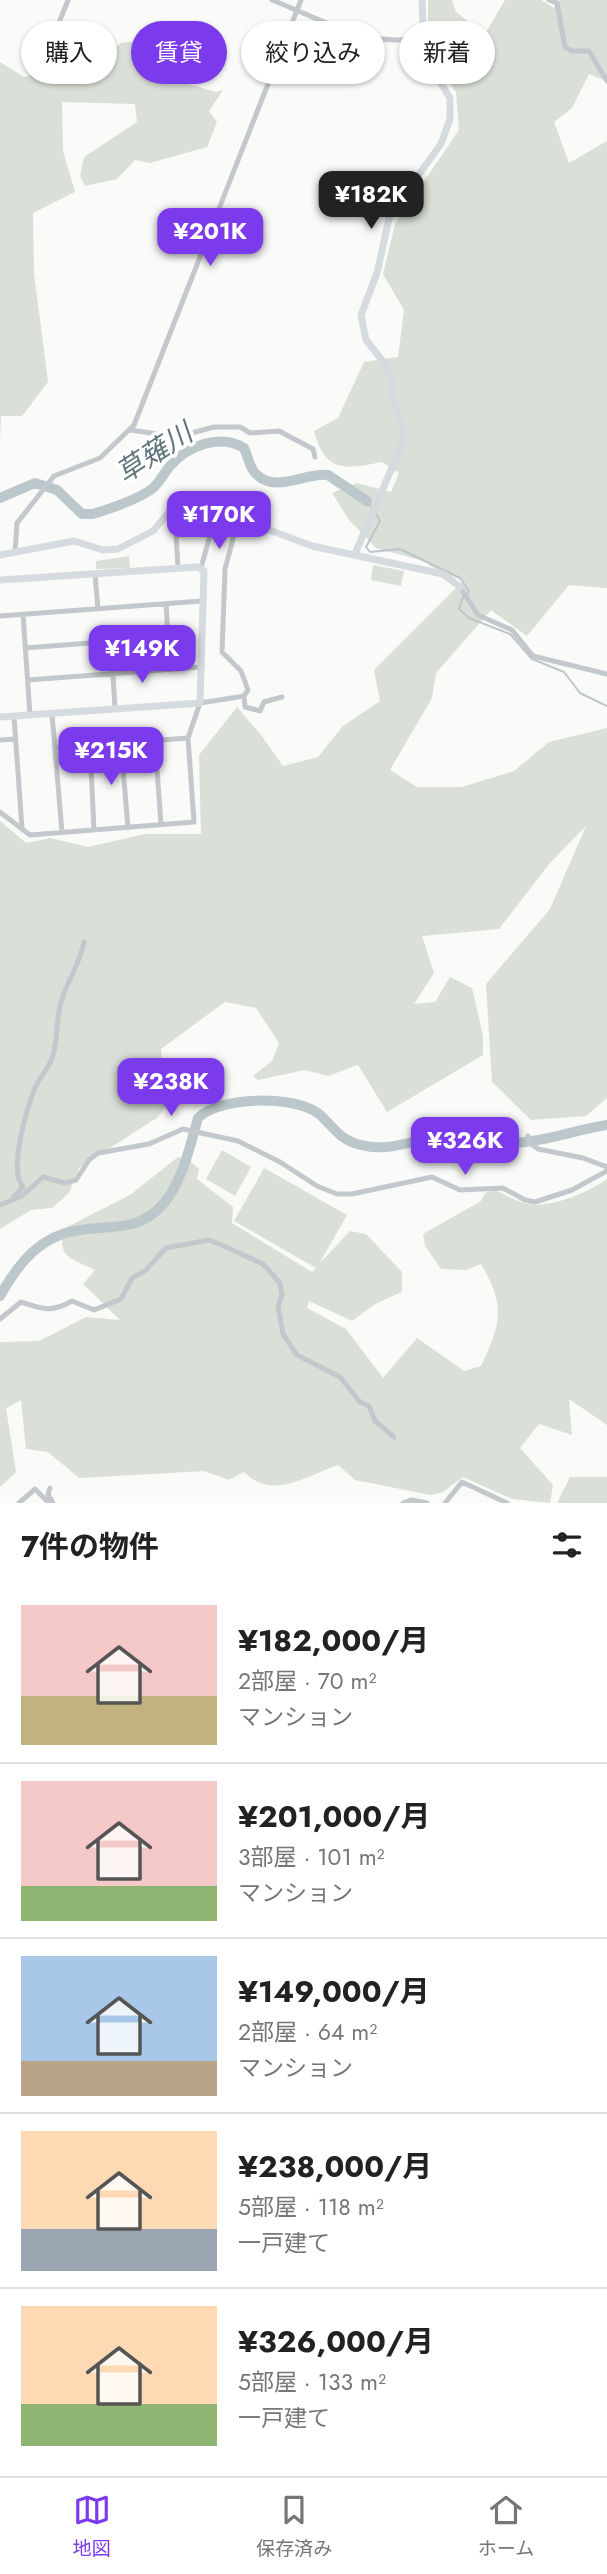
<!DOCTYPE html>
<html lang="ja">
<head>
<meta charset="utf-8">
<style>
  :root { --surface:#fff; --page:#f6f6f6; --text:#222; --muted:#767676; --line:#e0e0e0; --accent:#7c3aed }
  body { margin:0; font-family:Jost,"Noto Sans JP",sans-serif; background:var(--page); color:var(--text); height:100vh; display:flex; flex-direction:column; font-size:26px; white-space:nowrap }
  * { box-sizing:border-box; margin:0 }
  p { font-size:23px; color:var(--muted) }
  .icon { flex:none; width:38px; height:38px; fill:none; stroke:currentColor; stroke-width:2; stroke-linecap:round; stroke-linejoin:round }
  .map { position:relative; height:1503px; overflow:hidden }
  .sheet { display:flex; flex-direction:column; background:var(--surface); flex:1 }
  .sheet>* { flex:none }
  .hud { position:absolute; left:21px; top:21px; width:565px; height:63px; display:flex; gap:14px }
  .price { position:absolute; translate:-50% -60px; padding:0 16px; border-radius:14px; background:var(--accent); color:#fff; font-size:23px; line-height:46px; filter:drop-shadow(0 2px 4px #0008) }
  .price::after { content:''; position:absolute; left:50%; top:42px; width:21px; height:16px; margin-left:-10px; background:inherit; clip-path:polygon(0 0,100% 0,50% 100%) }
  .price.current { background:#222; color:#fff }
  ul { padding:0; list-style:none }
  li { display:flex; align-items:center; gap:21px; height:175px; padding:0 21px }
  li+li { border-top:2px solid var(--line) }
  li span { display:grid; place-items:center; flex:none; width:196px; height:140px; border-radius:0px; color:#555 }
  li>.icon { margin-inline-start:auto }
  span .icon { width:84px; height:84px; fill:#fffc; stroke-width:1 }
  li b { font-size:30px }
  h2 { display:flex; justify-content:space-between; align-items:center; height:84px; padding:0 21px; font-size:30px }
  .tag { padding:0 24px; border-radius:32px; background:var(--surface); box-shadow:0 2px 5px #0004; font-size:24px; line-height:63px }
  .tag.current { background:var(--accent); color:#fff }
  .tabs { display:flex; justify-content:space-around; align-items:center; height:98px; border-top:2px solid var(--line); background:var(--surface); font-size:19px; color:var(--muted) }
  .tabs a { display:grid; justify-items:center; gap:4px }
  .tabs .current { color:var(--accent) }
  .map>svg:first-child { display:block }
</style>
</head>
<body>
<div class="map">
<svg width="607" height="1503" viewBox="0 0 607 1503">
  <rect width="100%" height="100%" fill="#fafaf8"/>
  <path fill="#dadfd7" d="M428,0H452L456,12L485,34L505,0H541L554,8L559,0H607V81L589,74L572,108L554,122L569,163L607,141V588L569,585L527,636L491,610L436,673L432,698L390,770L417,787H462L514,771L549,742L607,728V1098L586,1116L531,1120L492,1082L486,984L550,909L586,826L550,863L499,929L422,936L434,973L414,1004L435,1002L450,977L472,988L483,1036V1055L387,1112L358,1065L328,1076L305,1070L258,1080L253,1076L272,1061L279,1043L256,1008L225,1002L161,1049L166,1105L158,1117L79,1168L69,1193L52,1208L31,1210L0,1229V821L26,843L50,838L88,847L145,834H201L199,755L237,707L261,735L283,766L318,757L343,726L380,701L374,670L463,581L430,566L427,562L376,548L349,520L332,493L357,483L391,492L399,473L382,462C347,469 325,474 314,431L338,418L364,362L398,357L404,310L383,274L395,224L459,130L456,92L428,53Z
    M160,38L183,66L181,82L216,92L223,90L209,111L217,122L207,147L150,163L135,160L117,179L85,186L80,176L84,157L137,122L135,104L62,102L63,151L75,192L33,213L34,273L48,382L22,416H1L0,440V62L24,77L103,57L121,43Z
    M129,556L130,568L96,569V561Z
    M373,565L404,571L401,586L371,580Z
    M222,1150L251,1167L235,1196L206,1179Z
    M178,1157L189,1160L199,1169L197,1179L233,1207L232,1223L312,1272L316,1268L234,1221L264,1168L347,1215L319,1264L350,1231L366,1234L402,1272V1292L375,1304L352,1321L309,1301L307,1308L346,1329L383,1378L417,1338L464,1371L481,1366C501,1324 506,1306 481,1264L466,1270L441,1269L425,1246L423,1234L481,1201L485,1193L494,1190C504,1193 514,1201 524,1203C548,1210 587,1193 607,1179V1425L569,1399L572,1435L539,1424L520,1448L553,1485L550,1503L512,1499L463,1477L443,1492L431,1495L355,1480L338,1465C305,1476 273,1501 244,1472L229,1480L204,1471L79,1478L48,1452L26,1449L21,1400L6,1408L16,1472L0,1487V1342L39,1341L86,1317L120,1320L83,1284L95,1270C71,1258 58,1259 63,1229L130,1195Z
    M570,1477H607V1503H557Z"/>
  <g fill="none" stroke-linecap="round" stroke-linejoin="round">
    <path stroke="#bbc7cb" stroke-width="2" d="M367,501L371,507
      M376,514L380,521L366,547L370,552L400,549L460,578L469,591L467,593
      M463,597L459,609L469,618L510,634L532,659L564,672L580,693L607,706"/>
    <path stroke="#bbc7cb" stroke-width="10" d="M0,498L35,483L57,490L82,514H93C109,509 141,498 153,488C160,482 164,473 170,466C187,446 220,433 244,448C248,456 249,467 256,474C276,494 305,472 328,475L367,501
      M0,1296C18,1264 40,1235 80,1230C113,1225 140,1232 164,1203C183,1180 190,1146 198,1118C220,1096 295,1095 319,1114C334,1127 339,1140 361,1145C390,1153 415,1138 444,1137C466,1136 486,1144 508,1143C541,1143 574,1130 607,1125"/>
    <path stroke="#c3c8cc" stroke-width="5" d="M272,0C318,18 372,50 421,37
      M549,0L557,3L565,47L572,51H589L607,81
      M41,68L68,0
      M131,430L177,437L214,427H240L250,433L279,431L313,449L315,457
      M176,534L178,568
      M15,552L17,523L54,476L100,458L134,425L301,0
      M201,568L212,528
      M95,574L98,609
      M460,587L478,615L512,630L533,656L607,674
      M166,604L170,670
      M23,614L30,715
      M0,616L202,601
      M25,648L168,637
      M113,675L115,709
      M28,680L201,667
      M244,696L245,707L260,711L264,702L282,697
      M52,714L62,832
      M14,717L22,828
      M0,740L15,739
      M155,741L161,824
      M121,744L128,828
      M90,746L94,830
      M55,748L188,738
      M0,812L30,835L194,822L188,738L200,703L244,696L248,690L241,671L222,652L225,569L238,520
      M528,1136L530,1143L538,1149L583,1158L607,1167
      M14,1197L23,1187C8,1170 27,1108 35,1088C40,1077 50,1067 53,1055C58,1038 56,1019 61,1002C67,981 80,964 84,942
      M0,1205L22,1196L43,1177L64,1183L76,1180L89,1160L98,1153L149,1144L183,1129L238,1141L280,1162L317,1186L337,1194H352L432,1177L460,1190L503,1188L525,1200L535,1202L572,1190L607,1171
      M0,1319L21,1302C41,1309 52,1313 72,1301L94,1310L121,1299L132,1278L145,1271L166,1248L209,1240L224,1246L263,1264L280,1283L282,1295L278,1306L283,1334L297,1355L340,1377L360,1402L369,1406L375,1421L394,1437
      M50,1488L48,1494L53,1503
      M19,1503L35,1489L49,1503
      M403,1503L411,1500L427,1503
      M445,1503L462,1482L507,1503"/>
    <path stroke="#d6dbdf" stroke-width="7" d="M355,554L403,442L402,423L394,403L389,369L366,340L361,315L377,273L390,214L441,144L450,119V98L424,56L422,0
      M0,555L74,541L103,550L118,549L153,531L170,511L186,507L259,526L312,546L443,574L460,587
      M0,580L198,567L204,571L200,703L0,717"/>
  </g>
  <g text-anchor="middle" dominant-baseline="central" stroke-width="7" stroke-linejoin="round" paint-order="stroke">
    <g font-size="28" font-style="italic" fill="#60757c" stroke="#fff">
      <text transform="translate(154 453) rotate(-33)">草薙川</text>
    </g>
  </g>
</svg>
<b class="price current" style="left:371px;top:231px">¥182K</b>
<b class="price" style="left:210px;top:268px">¥201K</b>
<b class="price" style="left:219px;top:551px">¥170K</b>
<b class="price" style="left:142px;top:685px">¥149K</b>
<b class="price" style="left:111px;top:787px">¥215K</b>
<b class="price" style="left:171px;top:1118px">¥238K</b>
<b class="price" style="left:465px;top:1177px">¥326K</b>
<div class="hud">
<a class="tag">購入</a>
<a class="tag current">賃貸</a>
<a class="tag">絞り込み</a>
<a class="tag">新着</a>
</div>
</div>
<section class="sheet">
<h2>7件の物件<svg class="icon" aria-label="filters" viewBox="0 0 24 24"><path d="M4 7h16M4 17h16"/><circle cx="9" cy="7" r="2"/><circle cx="15" cy="17" r="2"/></svg></h2>
<ul>
<li><span style="background:linear-gradient(#f6c9c9 65%,#c2b280 0)"><svg class="icon" aria-label="home" viewBox="0 0 24 24"><path d="M3 11l9-7 9 7M6 9v11h12V9"/></svg></span><div><b>¥182,000/月</b><p>2部屋 · 70 m²</p><p>マンション</p></div></li>
<li><span style="background:linear-gradient(#f6c9c9 75%,#8fb573 0)"><svg class="icon" aria-label="home" viewBox="0 0 24 24"><path d="M3 11l9-7 9 7M6 9v11h12V9"/></svg></span><div><b>¥201,000/月</b><p>3部屋 · 101 m²</p><p>マンション</p></div></li>
<li><span style="background:linear-gradient(#a9c7e8 75%,#b9a48a 0)"><svg class="icon" aria-label="home" viewBox="0 0 24 24"><path d="M3 11l9-7 9 7M6 9v11h12V9"/></svg></span><div><b>¥149,000/月</b><p>2部屋 · 64 m²</p><p>マンション</p></div></li>
<li><span style="background:linear-gradient(#ffd9b3 70%,#9aa5b1 0)"><svg class="icon" aria-label="home" viewBox="0 0 24 24"><path d="M3 11l9-7 9 7M6 9v11h12V9"/></svg></span><div><b>¥238,000/月</b><p>5部屋 · 118 m²</p><p>一戸建て</p></div></li>
<li><span style="background:linear-gradient(#ffd9b3 70%,#8fb573 0)"><svg class="icon" aria-label="home" viewBox="0 0 24 24"><path d="M3 11l9-7 9 7M6 9v11h12V9"/></svg></span><div><b>¥326,000/月</b><p>5部屋 · 133 m²</p><p>一戸建て</p></div></li>
</ul>
</section>
<nav class="tabs">
<a class="current"><svg class="icon" aria-label="map" viewBox="0 0 24 24"><path d="M3 6l6-2 6 2 6-2v14l-6 2-6-2-6 2zM9 4v14M15 6v14"/></svg>地図</a>
<a><svg class="icon" aria-label="saved" viewBox="0 0 24 24"><path d="M7 4h10v16l-5-4-5 4z"/></svg>保存済み</a>
<a><svg class="icon" aria-label="home" viewBox="0 0 24 24"><path d="M3 11l9-7 9 7M6 9v11h12V9"/></svg>ホーム</a>
</nav>
</body>
</html>
